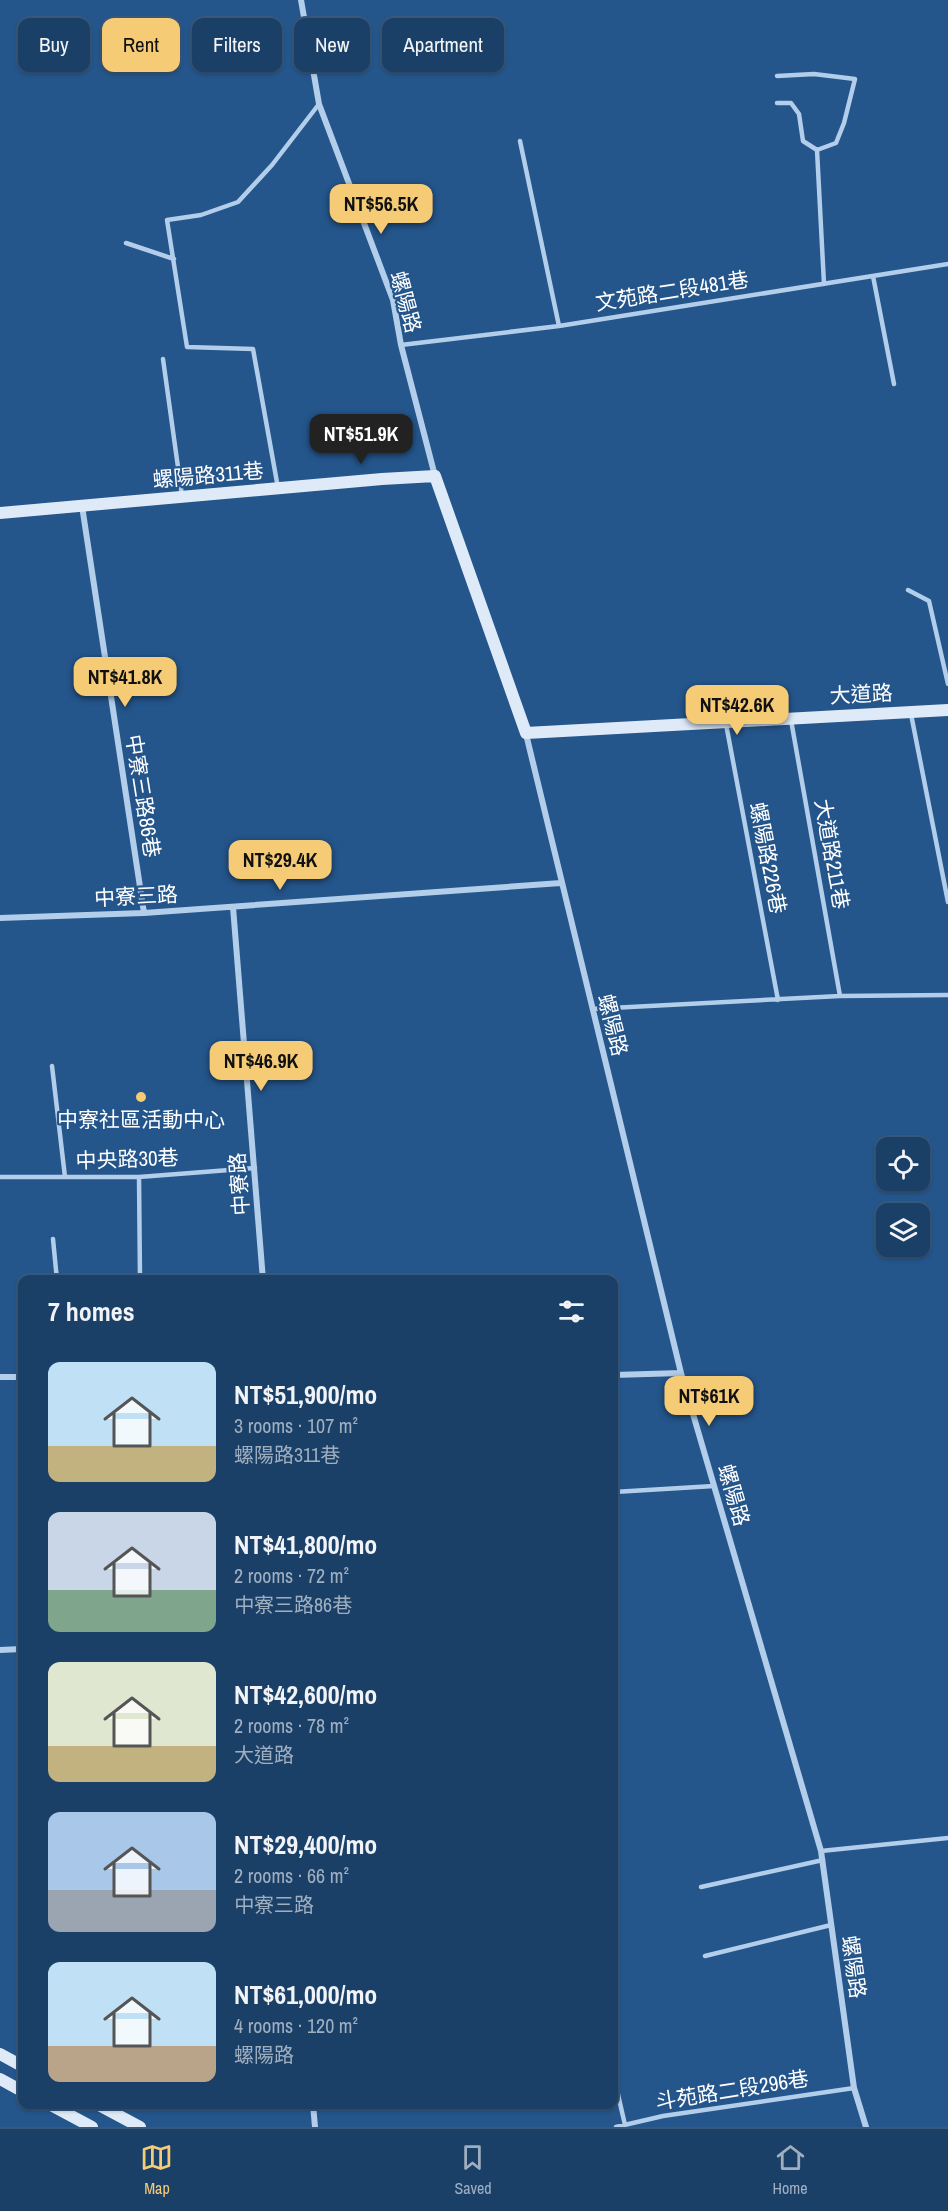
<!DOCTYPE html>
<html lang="en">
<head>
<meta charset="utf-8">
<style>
  :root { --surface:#1b4068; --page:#284b71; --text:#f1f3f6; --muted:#a0afc0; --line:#39597c; --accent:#f5cb76 }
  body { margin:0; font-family:"Archivo Narrow","Noto Sans TC",sans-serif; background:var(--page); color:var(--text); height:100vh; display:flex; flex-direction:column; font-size:22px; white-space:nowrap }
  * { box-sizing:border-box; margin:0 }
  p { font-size:20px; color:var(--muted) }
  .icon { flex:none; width:33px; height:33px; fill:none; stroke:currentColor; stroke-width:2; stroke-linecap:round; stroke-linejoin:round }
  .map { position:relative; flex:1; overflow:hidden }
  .drawer { position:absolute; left:18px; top:1275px; width:600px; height:834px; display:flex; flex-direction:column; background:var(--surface); border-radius:12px; box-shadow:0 2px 4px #0004,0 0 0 2px var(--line) }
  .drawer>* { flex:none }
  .top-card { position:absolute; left:18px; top:18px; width:600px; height:54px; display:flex; gap:12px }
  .controls { position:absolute; left:876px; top:1137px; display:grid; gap:12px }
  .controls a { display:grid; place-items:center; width:54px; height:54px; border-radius:12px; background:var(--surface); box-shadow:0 2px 4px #0004,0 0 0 2px var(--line); font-size:30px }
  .price { position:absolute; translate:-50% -51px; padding:0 14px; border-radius:12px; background:var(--accent); color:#111; font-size:20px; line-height:39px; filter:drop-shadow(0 2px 3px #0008) }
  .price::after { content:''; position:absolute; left:50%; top:36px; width:18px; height:14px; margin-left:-9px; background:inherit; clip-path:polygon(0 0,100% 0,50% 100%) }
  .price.selected { background:#222; color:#fff }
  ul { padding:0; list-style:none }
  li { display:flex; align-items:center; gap:18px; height:150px; padding:0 30px }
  li span { display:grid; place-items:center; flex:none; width:168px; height:120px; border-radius:12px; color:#555 }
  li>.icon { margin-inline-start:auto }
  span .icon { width:72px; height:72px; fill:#fffc; stroke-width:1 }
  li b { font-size:26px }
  h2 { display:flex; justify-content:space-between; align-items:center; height:72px; padding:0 30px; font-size:26px }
  .tag { padding:0 21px; border-radius:12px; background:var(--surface); box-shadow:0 2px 4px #0004,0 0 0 2px var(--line); font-size:21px; line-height:54px }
  .tag.selected { background:var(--accent); color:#111 }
  .dock { display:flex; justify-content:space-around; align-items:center; height:84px; border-top:2px solid var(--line); background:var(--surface); font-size:16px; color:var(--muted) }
  .dock a { display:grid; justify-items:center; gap:3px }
  .dock .selected { color:var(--accent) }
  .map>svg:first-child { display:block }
</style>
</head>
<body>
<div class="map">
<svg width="948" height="2127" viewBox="0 0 948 2127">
  <rect width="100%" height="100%" fill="#24558b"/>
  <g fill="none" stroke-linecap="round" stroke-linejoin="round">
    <path stroke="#b3ceea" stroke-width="4.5" d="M777,76L814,74L855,79L844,123L836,143L817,150L824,284
      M777,103H791L799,114L803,141L817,150
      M520,141L559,326
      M126,243L174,259
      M873,276L894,384
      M401,345L559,326L948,264
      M163,359L182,496
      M278,488L253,349L187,347L167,220L201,215L238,202L272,165L319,104
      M908,590L929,601L948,684
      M911,714L948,902
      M791,720L840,996
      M726,724L778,1000
      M592,1009L840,996L948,995
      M52,1066L65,1177
      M0,1177H139L255,1168
      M139,1177L140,1280
      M53,1239L57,1280
      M614,1492L714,1486
      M821,1851L948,1838
      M701,1887L823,1860
      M705,1956L831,1925
      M614,2077L625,2125
      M616,2127L663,2116L854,2088"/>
    <path stroke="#b3ceea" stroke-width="6" d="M301,0L319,104L393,300L401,345L435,476
      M82,506L144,913
      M526,734L681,1373L821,1851L854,2088L866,2127
      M233,907L263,1280
      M0,918L144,913L561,883
      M614,1375L681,1373
      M0,1377H22
      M0,1650L22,1649
      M313,2104L315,2127"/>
    <path stroke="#deeaf8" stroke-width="12" d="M0,513L382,479L435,476L526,733L948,710
      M0,2054L22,2066
      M0,2079L22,2091
      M49,2104L92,2127
      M97,2104L140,2127"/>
  </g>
  <circle fill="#f5cb76" stroke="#24558b" stroke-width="2" cx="141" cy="1097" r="6"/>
  <g text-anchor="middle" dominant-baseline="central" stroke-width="4.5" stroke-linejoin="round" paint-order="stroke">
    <g font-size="21" fill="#fff" stroke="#24558b">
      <text transform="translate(672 291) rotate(-9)">文苑路二段481巷</text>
      <text transform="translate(406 302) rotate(75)">螺陽路</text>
      <text transform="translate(208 475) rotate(-5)">螺陽路311巷</text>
      <text transform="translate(861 694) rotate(-3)">大道路</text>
      <text transform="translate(143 796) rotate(81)">中寮三路86巷</text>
      <text transform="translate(832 854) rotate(80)">大道路211巷</text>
      <text transform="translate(768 858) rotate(79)">螺陽路226巷</text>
      <text transform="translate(136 896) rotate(-3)">中寮三路</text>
      <text transform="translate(613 1025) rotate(76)">螺陽路</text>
      <text transform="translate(127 1159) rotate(-2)">中央路30巷</text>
      <text transform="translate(239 1184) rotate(-94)">中寮路</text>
      <text transform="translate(734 1495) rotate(74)">螺陽路</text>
      <text transform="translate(854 1967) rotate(82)">螺陽路</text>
      <text transform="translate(732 2090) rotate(-9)">斗苑路二段296巷</text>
    </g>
    <g font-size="21" fill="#fff" stroke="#24558b">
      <text x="141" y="1119">中寮社區活動中心</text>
    </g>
  </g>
</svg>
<div class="controls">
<a><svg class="icon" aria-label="locate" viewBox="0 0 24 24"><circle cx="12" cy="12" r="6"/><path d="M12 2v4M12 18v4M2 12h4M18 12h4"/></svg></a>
<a><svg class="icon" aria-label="layers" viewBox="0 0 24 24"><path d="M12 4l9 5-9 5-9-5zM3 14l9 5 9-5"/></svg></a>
</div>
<b class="price" style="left:381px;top:235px">NT$56.5K</b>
<b class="price selected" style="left:361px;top:465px">NT$51.9K</b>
<b class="price" style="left:125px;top:708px">NT$41.8K</b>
<b class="price" style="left:737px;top:736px">NT$42.6K</b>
<b class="price" style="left:280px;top:891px">NT$29.4K</b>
<b class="price" style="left:261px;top:1092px">NT$46.9K</b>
<b class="price" style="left:709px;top:1427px">NT$61K</b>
<div class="top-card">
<a class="tag">Buy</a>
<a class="tag selected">Rent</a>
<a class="tag">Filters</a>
<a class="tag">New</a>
<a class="tag">Apartment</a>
</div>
<section class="drawer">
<h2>7 homes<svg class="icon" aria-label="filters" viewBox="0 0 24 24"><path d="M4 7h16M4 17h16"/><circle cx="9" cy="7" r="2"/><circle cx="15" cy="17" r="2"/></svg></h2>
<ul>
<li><span style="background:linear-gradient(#bfe0f5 70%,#c2b280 0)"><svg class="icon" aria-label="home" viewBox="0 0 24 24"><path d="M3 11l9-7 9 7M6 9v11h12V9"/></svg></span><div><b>NT$51,900/mo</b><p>3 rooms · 107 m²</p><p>螺陽路311巷</p></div></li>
<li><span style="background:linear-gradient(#c9d6e8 65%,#7fa58c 0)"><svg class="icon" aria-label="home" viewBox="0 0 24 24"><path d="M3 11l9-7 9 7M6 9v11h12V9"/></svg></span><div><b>NT$41,800/mo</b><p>2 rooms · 72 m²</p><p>中寮三路86巷</p></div></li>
<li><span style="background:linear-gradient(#dfe7d0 70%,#c2b280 0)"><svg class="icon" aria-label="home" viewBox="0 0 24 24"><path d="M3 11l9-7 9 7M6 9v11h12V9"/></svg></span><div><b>NT$42,600/mo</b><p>2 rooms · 78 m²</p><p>大道路</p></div></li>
<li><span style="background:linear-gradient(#a9c7e8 65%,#9aa5b1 0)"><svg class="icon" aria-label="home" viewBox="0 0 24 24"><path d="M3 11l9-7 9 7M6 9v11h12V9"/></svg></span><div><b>NT$29,400/mo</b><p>2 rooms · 66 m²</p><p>中寮三路</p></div></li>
<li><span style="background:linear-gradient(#bfe0f5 70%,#b9a48a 0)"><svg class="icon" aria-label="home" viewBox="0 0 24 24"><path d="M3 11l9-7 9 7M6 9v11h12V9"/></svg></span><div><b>NT$61,000/mo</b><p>4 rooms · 120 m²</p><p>螺陽路</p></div></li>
</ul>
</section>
</div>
<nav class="dock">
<a class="selected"><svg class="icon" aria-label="map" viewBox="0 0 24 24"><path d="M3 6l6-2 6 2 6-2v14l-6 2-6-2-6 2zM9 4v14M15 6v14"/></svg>Map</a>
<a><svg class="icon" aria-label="saved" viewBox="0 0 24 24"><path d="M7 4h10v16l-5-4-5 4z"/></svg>Saved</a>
<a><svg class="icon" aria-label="home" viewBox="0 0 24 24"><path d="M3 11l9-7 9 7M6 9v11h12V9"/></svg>Home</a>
</nav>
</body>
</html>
